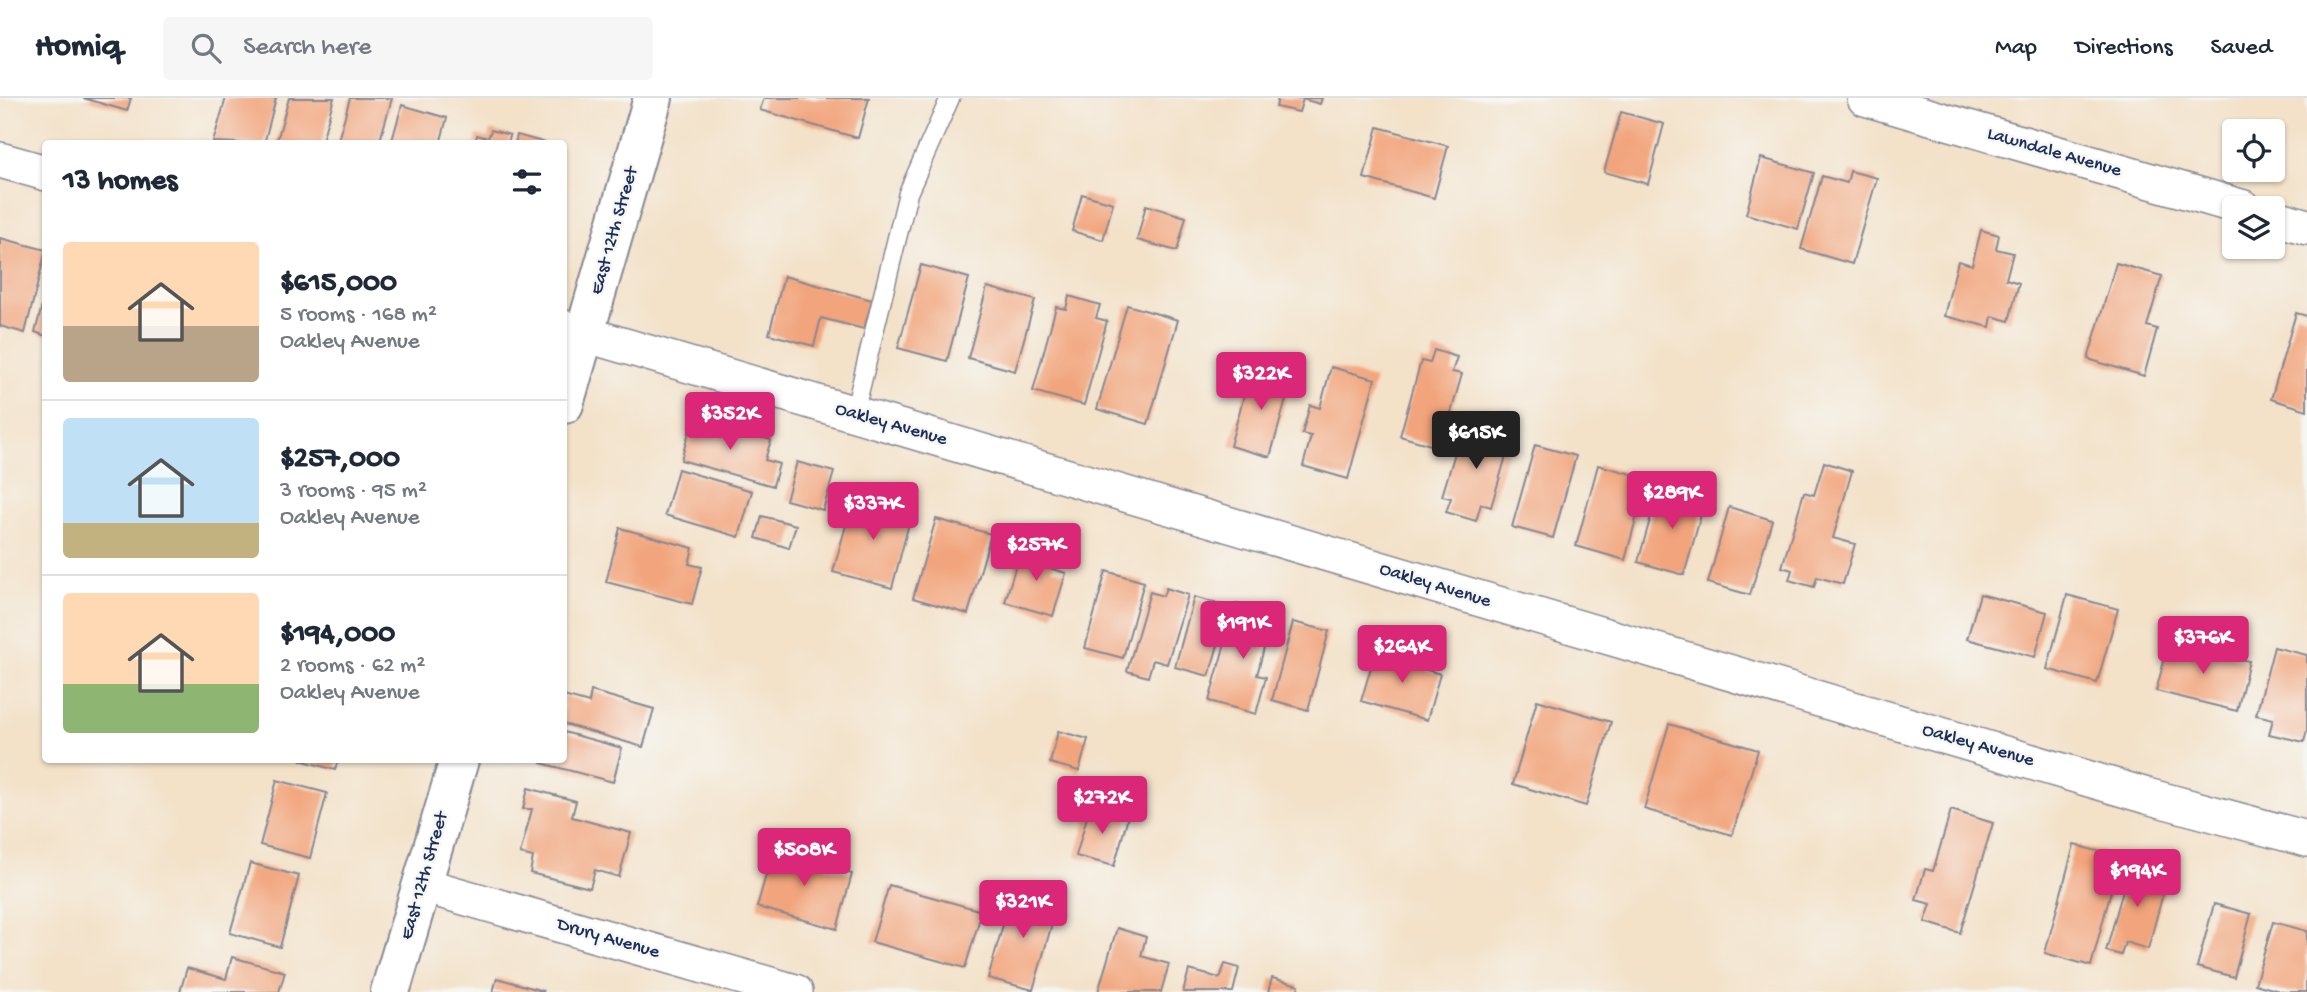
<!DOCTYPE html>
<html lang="en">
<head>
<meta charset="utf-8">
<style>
  :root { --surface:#fff; --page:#f6f6f7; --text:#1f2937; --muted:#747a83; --line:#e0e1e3; --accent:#db2777 }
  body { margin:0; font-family:"Gochi Hand",sans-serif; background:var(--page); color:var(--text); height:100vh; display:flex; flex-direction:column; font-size:26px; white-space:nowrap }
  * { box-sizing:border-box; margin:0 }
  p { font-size:23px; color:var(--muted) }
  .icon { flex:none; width:38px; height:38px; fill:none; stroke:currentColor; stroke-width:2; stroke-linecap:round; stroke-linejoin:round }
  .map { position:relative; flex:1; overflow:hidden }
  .panel { position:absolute; left:42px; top:42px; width:525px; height:623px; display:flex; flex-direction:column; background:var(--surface); border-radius:7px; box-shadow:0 2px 5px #0004 }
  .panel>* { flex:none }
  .buttons { position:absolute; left:2222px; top:21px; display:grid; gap:14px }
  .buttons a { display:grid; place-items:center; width:63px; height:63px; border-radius:7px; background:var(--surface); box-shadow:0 2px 5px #0004; font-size:35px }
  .price { position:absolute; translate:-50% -60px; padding:0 16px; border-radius:7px; background:var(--accent); color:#fff; font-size:23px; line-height:46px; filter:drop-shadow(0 2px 4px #0008) }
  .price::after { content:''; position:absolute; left:50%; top:42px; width:21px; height:16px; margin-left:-10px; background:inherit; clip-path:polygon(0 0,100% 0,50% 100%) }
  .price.selected { background:#222; color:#fff }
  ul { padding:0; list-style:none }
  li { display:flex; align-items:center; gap:21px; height:175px; padding:0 21px }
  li+li { border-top:2px solid var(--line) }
  li span { display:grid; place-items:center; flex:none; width:196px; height:140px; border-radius:7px; color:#555 }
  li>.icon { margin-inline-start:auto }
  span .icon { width:84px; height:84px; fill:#fffc; stroke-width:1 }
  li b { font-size:30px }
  h2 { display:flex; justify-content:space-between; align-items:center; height:84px; padding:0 21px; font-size:30px }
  header { display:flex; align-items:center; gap:42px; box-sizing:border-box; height:98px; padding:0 35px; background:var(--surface); border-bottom:2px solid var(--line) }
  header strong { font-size:33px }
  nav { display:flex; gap:38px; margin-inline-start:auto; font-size:24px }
  .search { width:490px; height:63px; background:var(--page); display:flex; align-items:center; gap:18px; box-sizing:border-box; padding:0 24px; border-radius:7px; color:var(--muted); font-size:26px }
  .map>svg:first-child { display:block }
</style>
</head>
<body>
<header>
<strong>Homiq</strong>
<div class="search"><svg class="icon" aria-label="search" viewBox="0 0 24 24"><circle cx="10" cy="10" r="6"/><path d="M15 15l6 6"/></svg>Search here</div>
<nav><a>Map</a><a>Directions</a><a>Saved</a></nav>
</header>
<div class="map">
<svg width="2307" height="894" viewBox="0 0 2307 894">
  <rect width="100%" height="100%" fill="#f6f6f2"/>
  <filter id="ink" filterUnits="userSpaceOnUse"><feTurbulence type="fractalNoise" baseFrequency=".0143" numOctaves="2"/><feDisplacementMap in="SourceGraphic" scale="14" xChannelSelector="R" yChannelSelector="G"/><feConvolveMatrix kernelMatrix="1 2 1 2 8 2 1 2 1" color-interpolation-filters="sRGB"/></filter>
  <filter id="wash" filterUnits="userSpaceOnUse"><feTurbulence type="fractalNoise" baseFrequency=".00686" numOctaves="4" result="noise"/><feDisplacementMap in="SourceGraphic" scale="28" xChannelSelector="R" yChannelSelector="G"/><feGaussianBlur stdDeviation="1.57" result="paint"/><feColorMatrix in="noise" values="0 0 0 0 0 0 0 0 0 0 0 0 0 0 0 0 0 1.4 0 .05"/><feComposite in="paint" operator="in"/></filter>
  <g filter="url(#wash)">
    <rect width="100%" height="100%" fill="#f3e1c8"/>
    <g id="blocks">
      <path fill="#f2a47b" d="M83,0H131L127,13Z
        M226,0H276L264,46L213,44Z
        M289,0H334L321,46H276Z
        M350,0H392L379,46H337Z
        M764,0H869L858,40L760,12Z
        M1278,0H1322L1320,6L1303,1L1299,14L1276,9Z
        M402,7L447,20L440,46H391Z
        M1621,14L1664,26L1648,86L1604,74Z
        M1378,29L1448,48L1434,100L1364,80Z
        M491,32L510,37L508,46H475L477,37L488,40Z
        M517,37L546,45V46H515Z
        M1761,60L1814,75L1798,131L1746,116Z
        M1850,73L1877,80L1852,166L1801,151L1822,78L1847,85Z
        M1082,96L1113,105L1103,142L1072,133Z
        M1146,107L1186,119L1177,153L1137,142Z
        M1981,132L1999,137L1996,151L2013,155L2006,181L2019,185L2009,223L1992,218L1990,229L1944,218L1958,163L1972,167Z
        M0,140L46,152L25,235L0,228Z
        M2116,165L2162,178L2147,228L2157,231L2144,278L2088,261Z
        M921,167L969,180L947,263L898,250Z
        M784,178L872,202L864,231L821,220L814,248L769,236Z
        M987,189L1035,202L1015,273L968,260Z
        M45,197L46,198V238L35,234Z
        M1069,198L1100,207L1096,220L1107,223L1084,307L1033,293L1056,209L1066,211Z
        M1127,207L1178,222L1148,326L1097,311Z
        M2296,215L2307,218V312L2271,301Z
        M1434,252L1457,259L1452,274L1462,276L1441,350L1400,338L1421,263L1430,265Z
        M1252,269L1292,280L1270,359L1230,348Z
        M1331,269L1375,281L1348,381L1303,368L1311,338L1302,336L1310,307L1320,310Z
        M693,320L771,342L765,362L779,366L773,388L681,362Z
        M1464,325L1512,338L1491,409L1481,406L1476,423L1446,414L1451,400L1442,398Z
        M1535,347L1576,358L1553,440L1512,429Z
        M797,364L834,374L823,412L786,402Z
        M1824,364L1852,373L1833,440L1855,446L1843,486L1817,479L1814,489L1789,482L1792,472L1782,469L1804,394L1814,397Z
        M1598,367L1647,380L1625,462L1576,448Z
        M678,371L752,393L739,439L665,417Z
        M1659,390L1705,403L1684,477L1638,464Z
        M854,398L912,414L892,490L833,474Z
        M1729,409L1772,422L1750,497L1708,485Z
        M762,418L796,427L789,450L756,440Z
        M936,421L991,436L968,516L913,500Z
        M620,430L693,450L689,466L702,469L692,506L606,484Z
        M1021,450L1055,460L1052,471L1066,475L1053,518L1005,504Z
        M1106,473L1144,484L1123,560L1085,550Z
        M1166,490L1188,497L1167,566L1153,562L1148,579L1127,573L1150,494L1163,498Z
        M1980,496L2047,514L2035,559L1967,541Z
        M2067,497L2118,511L2097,585L2047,571Z
        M1194,499L1229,509L1209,578L1175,569Z
        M1236,506L1273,516L1257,577L1266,579L1256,616L1209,603Z
        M1293,524L1329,533L1308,612L1272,602Z
        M2169,544L2249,563L2237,613L2156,593Z
        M2274,549L2307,557V632L2304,644L2269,636L2273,621L2256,617Z
        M1399,553L1430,562L1427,572L1440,576L1427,622L1361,603L1375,556L1397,562Z
        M591,593L654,611L643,649L564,626V598L589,605Z
        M1537,602L1611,624L1586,708L1513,686Z
        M1669,626L1758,652L1732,737L1644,711Z
        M1058,633L1088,641L1079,673L1050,665Z
        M564,634L622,650L613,684L541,665L542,662H564Z
        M300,662H338L335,672Z
        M277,682L327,695L310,760L260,747Z
        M528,690L576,703L572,719L631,735L619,779L595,772L590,790L530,775L533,759L520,756L532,711H523Z
        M1090,708L1128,719L1114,768L1076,758Z
        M1951,712L1993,725L1960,835L1925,824L1931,806L1916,802L1925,771L1933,773Z
        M775,745L811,755L808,764L852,776L837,831L757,809Z
        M2074,747L2120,759L2091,868L2045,855Z
        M250,765L299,778L280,849L230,835Z
        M2130,767L2168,777L2148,851L2125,844L2121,857L2106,853Z
        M889,787L982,813L965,870L872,844Z
        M1013,791L1058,805L1033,892L988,880Z
        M2214,806L2251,816L2234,879L2197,869Z
        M2273,824L2307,833L2306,894H2283L2255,886Z
        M1117,830L1146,839L1141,858L1169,866L1161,894H1098Z
        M232,859L285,874L279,894H180L187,870L226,881Z
        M1225,866L1239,870L1233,894H1183L1189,872L1220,880Z
        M497,880L543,893V894H493Z
        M1272,880L1299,887L1297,894H1268Z"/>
    </g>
  </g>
  <g filter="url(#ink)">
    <use href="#blocks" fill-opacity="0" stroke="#878893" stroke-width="2"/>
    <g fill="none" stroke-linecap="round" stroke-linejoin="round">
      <g stroke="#878893" stroke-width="21">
        <path id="service" d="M854,316L908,95L950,0"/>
      </g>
      <g stroke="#878893" stroke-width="38">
        <path id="minor" d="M1865,0L2244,110
          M0,62L46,75
          M2273,119L2307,129
          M564,230L2147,698L2307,741
          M422,787L795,894"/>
      </g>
      <g stroke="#878893" stroke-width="42">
        <path id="tertiary" d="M564,306L653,0
          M390,894L459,662"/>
      </g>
      <use href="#service" stroke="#fff" stroke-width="18"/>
      <use href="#minor" stroke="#fff" stroke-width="35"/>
      <use href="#tertiary" stroke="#fff" stroke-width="38"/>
    </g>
  </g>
  <g text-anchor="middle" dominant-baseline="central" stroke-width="5" stroke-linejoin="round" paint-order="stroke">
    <g font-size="19" fill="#1b2f5e" stroke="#f6f6f2">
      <text transform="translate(2054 55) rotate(16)">Lawndale Avenue</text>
      <text transform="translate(615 133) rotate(-74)">East 12th Street</text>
      <text transform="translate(891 327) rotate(16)">Oakley Avenue</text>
      <text transform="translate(1435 488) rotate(17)">Oakley Avenue</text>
      <text transform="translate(1978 648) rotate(16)">Oakley Avenue</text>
      <text transform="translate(425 778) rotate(-74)">East 12th Street</text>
      <text transform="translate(608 841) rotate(16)">Drury Avenue</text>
    </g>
  </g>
</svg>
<div class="buttons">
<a><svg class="icon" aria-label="locate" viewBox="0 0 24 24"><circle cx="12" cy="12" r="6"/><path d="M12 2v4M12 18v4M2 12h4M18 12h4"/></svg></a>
<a><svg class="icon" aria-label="layers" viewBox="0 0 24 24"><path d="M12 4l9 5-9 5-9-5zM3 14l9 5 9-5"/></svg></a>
</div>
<b class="price" style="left:1261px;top:314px">$322K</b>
<b class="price" style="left:730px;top:354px">$352K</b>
<b class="price selected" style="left:1476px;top:373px">$615K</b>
<b class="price" style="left:1672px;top:433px">$289K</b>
<b class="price" style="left:873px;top:444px">$337K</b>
<b class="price" style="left:1036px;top:485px">$257K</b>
<b class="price" style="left:1243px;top:563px">$191K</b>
<b class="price" style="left:2203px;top:578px">$376K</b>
<b class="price" style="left:1402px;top:587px">$264K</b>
<b class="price" style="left:1102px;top:738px">$272K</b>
<b class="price" style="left:804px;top:790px">$508K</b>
<b class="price" style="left:2137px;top:811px">$194K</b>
<b class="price" style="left:1023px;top:842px">$321K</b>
<section class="panel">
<h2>13 homes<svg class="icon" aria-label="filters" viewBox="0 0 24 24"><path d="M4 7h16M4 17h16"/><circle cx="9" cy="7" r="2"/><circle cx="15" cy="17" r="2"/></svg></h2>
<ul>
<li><span style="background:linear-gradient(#ffd9b3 60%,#b9a48a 0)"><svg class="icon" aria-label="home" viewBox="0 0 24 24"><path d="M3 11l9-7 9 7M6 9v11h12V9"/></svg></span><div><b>$615,000</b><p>5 rooms · 168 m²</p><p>Oakley Avenue</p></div></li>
<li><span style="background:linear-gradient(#bfe0f5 75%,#c2b280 0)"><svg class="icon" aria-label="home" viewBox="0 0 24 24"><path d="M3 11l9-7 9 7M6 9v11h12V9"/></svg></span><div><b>$257,000</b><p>3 rooms · 95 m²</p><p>Oakley Avenue</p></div></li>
<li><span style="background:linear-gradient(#ffd9b3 65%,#8fb573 0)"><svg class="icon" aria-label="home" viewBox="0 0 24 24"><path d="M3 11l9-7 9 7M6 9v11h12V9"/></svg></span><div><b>$194,000</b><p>2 rooms · 62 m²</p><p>Oakley Avenue</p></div></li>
</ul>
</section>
</div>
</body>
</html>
